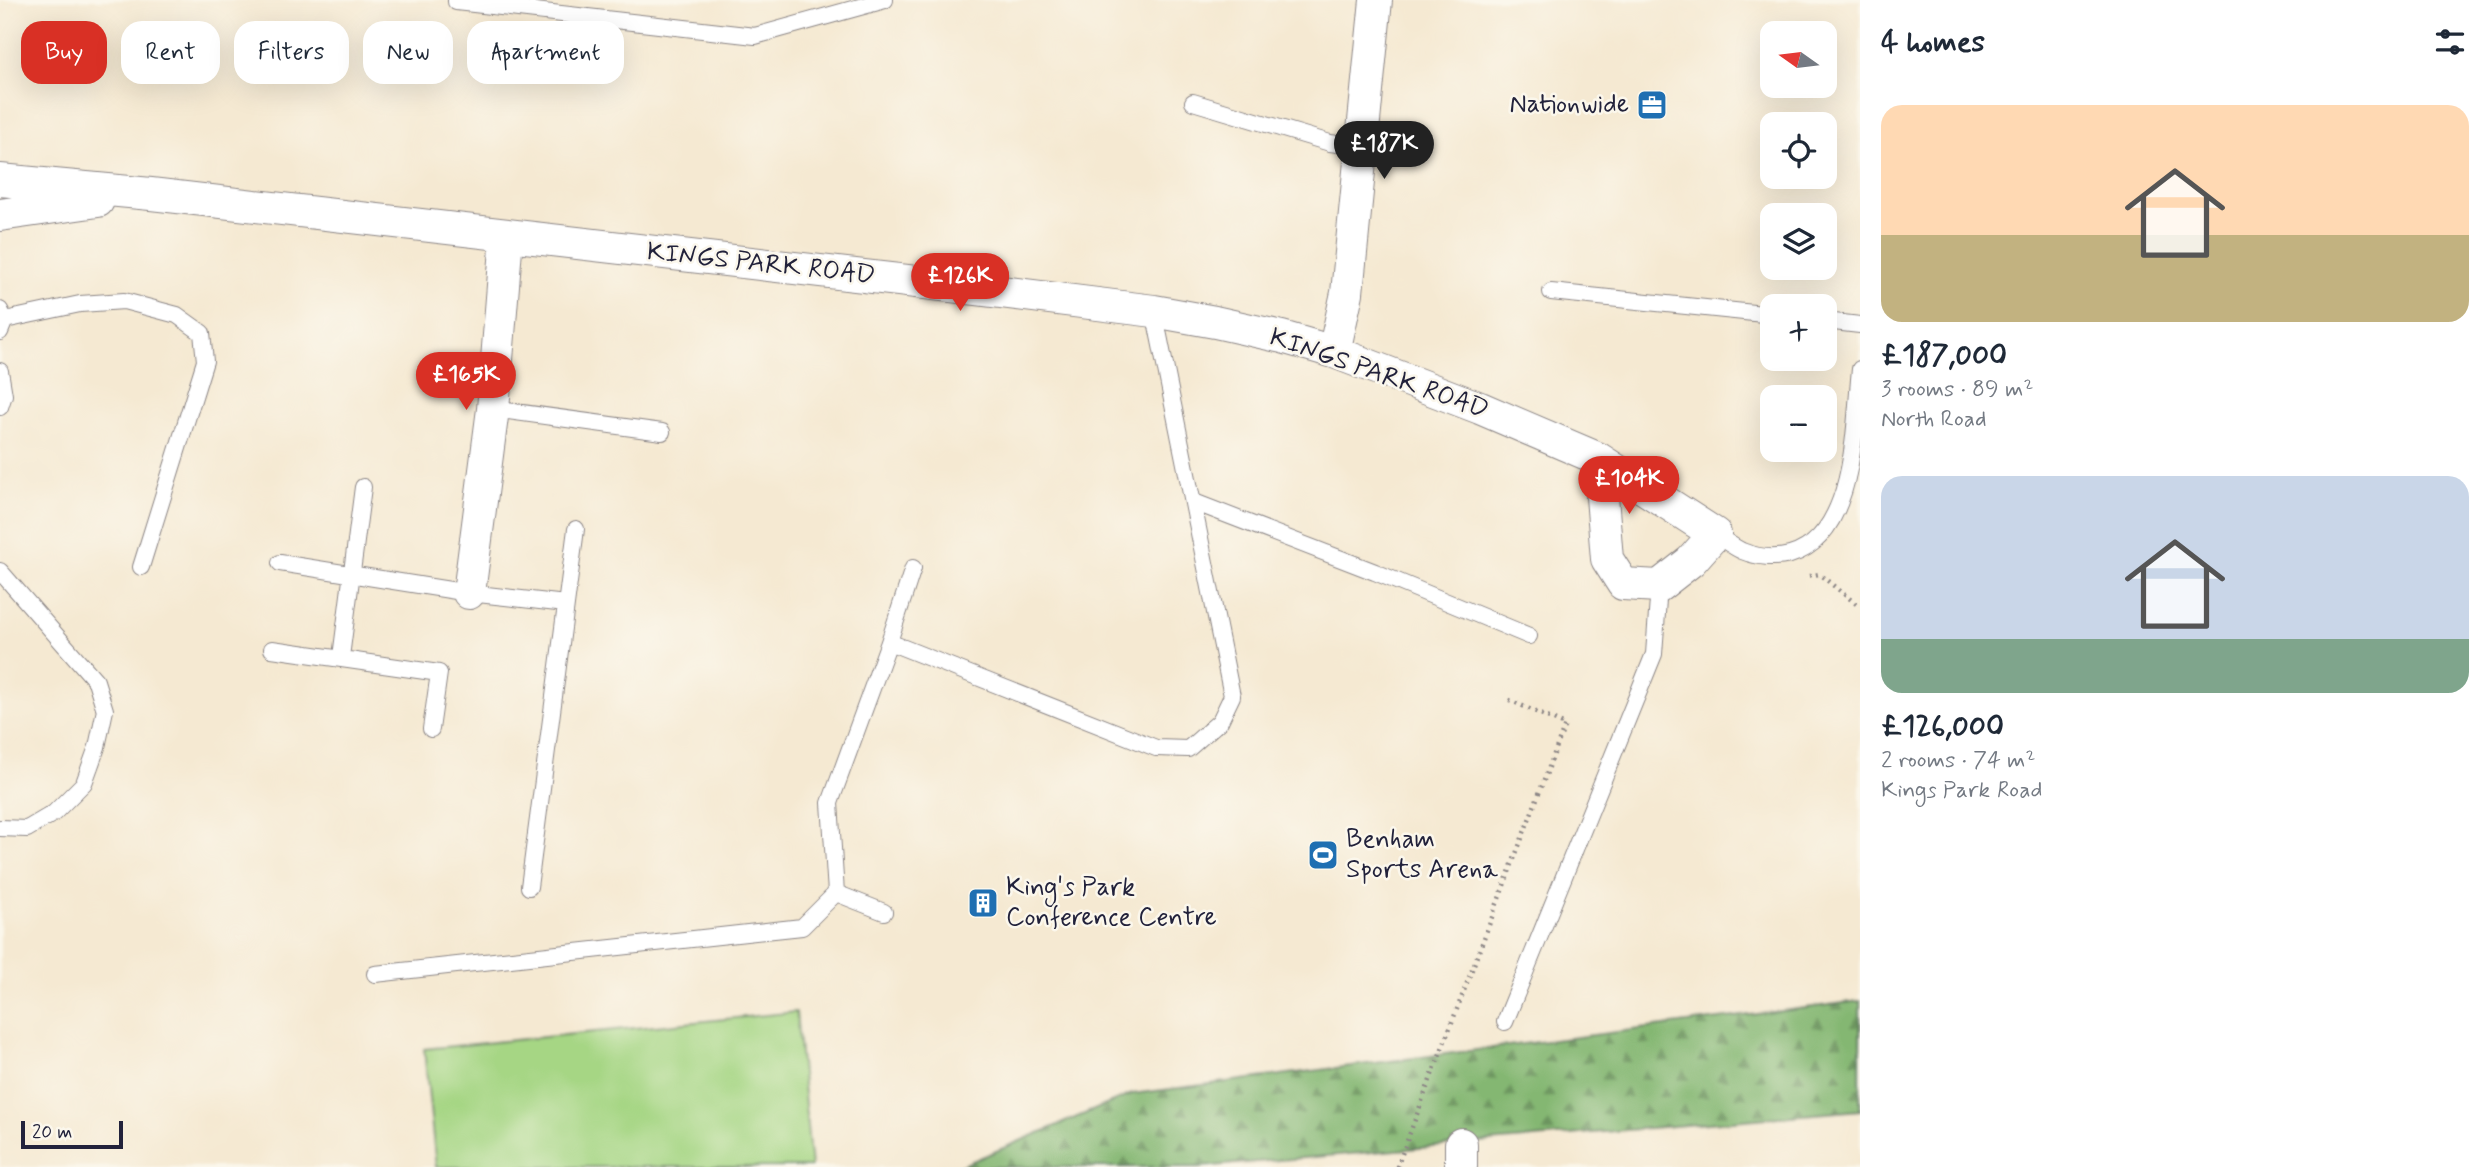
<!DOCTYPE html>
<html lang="en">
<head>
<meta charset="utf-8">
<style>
  :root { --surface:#fff; --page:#f2f2f3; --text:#1f2937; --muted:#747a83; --accent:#d93025 }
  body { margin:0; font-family:Mynerve,sans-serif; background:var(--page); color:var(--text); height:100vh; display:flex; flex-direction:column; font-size:26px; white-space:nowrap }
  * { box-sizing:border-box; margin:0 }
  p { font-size:23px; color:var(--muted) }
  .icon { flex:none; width:38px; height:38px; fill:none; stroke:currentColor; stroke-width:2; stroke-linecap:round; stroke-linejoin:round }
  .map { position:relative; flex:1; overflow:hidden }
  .sheet { display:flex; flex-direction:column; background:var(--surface); width:630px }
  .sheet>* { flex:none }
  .banner { position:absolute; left:21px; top:21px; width:665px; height:63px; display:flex; gap:14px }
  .needle { width:46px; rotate:284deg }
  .tools { position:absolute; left:1760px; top:21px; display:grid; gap:14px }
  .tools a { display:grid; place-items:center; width:77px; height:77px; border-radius:14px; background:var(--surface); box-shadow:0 7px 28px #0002; font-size:35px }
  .scale { position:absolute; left:21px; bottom:18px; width:102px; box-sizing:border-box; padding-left:7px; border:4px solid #22223b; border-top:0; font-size:19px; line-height:24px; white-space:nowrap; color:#22223b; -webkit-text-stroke:5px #fbf7ec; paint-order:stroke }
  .price { position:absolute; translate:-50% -60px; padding:0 16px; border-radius:24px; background:var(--accent); color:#fff; font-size:23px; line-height:46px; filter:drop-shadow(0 2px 4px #0008) }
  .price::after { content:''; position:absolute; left:50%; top:42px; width:21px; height:16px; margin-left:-10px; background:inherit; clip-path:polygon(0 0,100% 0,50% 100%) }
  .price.active { background:#222; color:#fff }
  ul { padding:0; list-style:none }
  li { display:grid; align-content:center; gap:14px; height:371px; padding:0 21px }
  li span { display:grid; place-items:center; height:217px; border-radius:21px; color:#555 }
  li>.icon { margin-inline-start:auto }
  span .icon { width:126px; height:126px; fill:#fffc; stroke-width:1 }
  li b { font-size:30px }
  h2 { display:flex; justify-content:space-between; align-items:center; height:84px; padding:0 21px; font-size:30px }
  .pill { padding:0 24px; border-radius:21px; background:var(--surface); box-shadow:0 7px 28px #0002; font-size:24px; line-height:63px }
  .pill.active { background:var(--accent); color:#fff }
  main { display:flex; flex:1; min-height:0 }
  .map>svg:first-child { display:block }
</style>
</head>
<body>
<main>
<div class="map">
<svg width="1860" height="1167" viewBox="0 0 1860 1167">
  <defs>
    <pattern id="forest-firs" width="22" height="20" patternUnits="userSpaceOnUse" patternTransform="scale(1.75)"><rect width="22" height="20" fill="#84b772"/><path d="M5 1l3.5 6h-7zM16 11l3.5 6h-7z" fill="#6c945f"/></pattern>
  </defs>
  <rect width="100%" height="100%" fill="#fbf7ec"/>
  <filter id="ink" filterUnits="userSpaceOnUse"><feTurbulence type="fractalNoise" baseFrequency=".0143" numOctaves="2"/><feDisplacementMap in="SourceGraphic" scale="14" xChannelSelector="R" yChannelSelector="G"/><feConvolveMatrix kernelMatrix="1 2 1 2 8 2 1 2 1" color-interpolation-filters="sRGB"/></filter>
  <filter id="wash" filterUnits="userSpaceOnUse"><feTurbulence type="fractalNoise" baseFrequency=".00686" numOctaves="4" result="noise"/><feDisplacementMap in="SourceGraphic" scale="28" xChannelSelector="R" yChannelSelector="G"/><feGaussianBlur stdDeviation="1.57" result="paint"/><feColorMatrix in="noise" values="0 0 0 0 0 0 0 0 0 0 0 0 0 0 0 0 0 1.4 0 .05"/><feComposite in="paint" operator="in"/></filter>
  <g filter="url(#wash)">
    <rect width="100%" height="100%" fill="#f5e9d2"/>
    <path fill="url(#forest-firs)" stroke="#536c56" stroke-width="2" d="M1860,1001V1110L1199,1167H958L1132,1094Z"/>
    <path fill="#a6d684" stroke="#647c60" stroke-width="2" d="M796,1012L811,1167H436L424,1049Z"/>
  </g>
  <g filter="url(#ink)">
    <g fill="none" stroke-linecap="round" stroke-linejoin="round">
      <g stroke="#8c8686" stroke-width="18">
        <path id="lane" d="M456,0V2L755,36L885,0
          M1193,102L1330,143L1361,147
          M1551,292L1773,315
          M0,310L5,320L0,332
          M5,320L80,304L124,301L177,315L202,333L205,361L141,567
          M1825,321L1860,325
          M0,371L4,395L0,407
          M493,409L662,432
          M1194,502L1375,572L1529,636
          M1715,534C1723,539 1733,547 1742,551C1757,557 1775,559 1790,555C1856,536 1854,425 1860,369
          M280,563L469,593L566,604
          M0,571L96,681L105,710L97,747L84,783L54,813L27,829L0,828
          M889,642L913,568
          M272,649L439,673L431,729
          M341,657L363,487
          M529,887L576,529
          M836,893L884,912
          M375,974L802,927L836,893L830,803L889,642L1156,748L1188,749L1220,721L1232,696L1154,311
          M1505,1022L1654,654L1659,586"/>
      </g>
      <g stroke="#8c8686" stroke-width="34">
        <path id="street" d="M0,180L151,194L977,289L1154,311L1215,322L1282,337L1334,352L1480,408L1599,459L1715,534L1691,561L1659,586L1623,584L1607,559L1599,459
          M0,215L98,201
          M1334,352L1347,293L1376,0
          M469,593L493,409L507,236
          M1461,1144V1167"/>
      </g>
      <path stroke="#8c8686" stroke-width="4.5" stroke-dasharray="2 5" stroke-linecap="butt" d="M1809,576L1819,574L1860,607
        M1397,1167L1565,725L1505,698"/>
      <use href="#lane" stroke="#fff" stroke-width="16"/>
      <use href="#street" stroke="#fff" stroke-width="32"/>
    </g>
  </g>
  <defs>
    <g id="office-square" transform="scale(1.575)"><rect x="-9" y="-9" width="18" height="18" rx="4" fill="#1f6fb2" stroke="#fbf7ec"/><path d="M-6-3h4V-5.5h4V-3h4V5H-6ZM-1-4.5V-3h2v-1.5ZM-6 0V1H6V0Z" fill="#fff"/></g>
    <g id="stadium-square" transform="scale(1.575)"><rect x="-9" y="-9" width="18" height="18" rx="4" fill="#1f6fb2" stroke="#fbf7ec"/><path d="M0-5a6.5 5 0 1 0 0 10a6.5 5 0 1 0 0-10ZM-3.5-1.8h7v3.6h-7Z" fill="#fff"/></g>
    <g id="building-square" transform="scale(1.575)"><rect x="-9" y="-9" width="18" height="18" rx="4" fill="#1f6fb2" stroke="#fbf7ec"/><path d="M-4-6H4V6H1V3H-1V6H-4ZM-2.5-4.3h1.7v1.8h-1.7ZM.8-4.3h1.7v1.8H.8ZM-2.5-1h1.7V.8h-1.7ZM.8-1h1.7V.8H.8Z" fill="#fff"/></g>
  </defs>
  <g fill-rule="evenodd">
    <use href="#office-square" x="1652" y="105"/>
    <use href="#stadium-square" x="1323" y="855"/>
    <use href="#building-square" x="983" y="903"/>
  </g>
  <g text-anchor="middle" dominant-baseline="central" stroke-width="5" stroke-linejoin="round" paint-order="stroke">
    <g font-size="26" fill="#22223b" stroke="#fbf7ec" text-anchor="start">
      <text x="1629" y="105" text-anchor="end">Nationwide</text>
      <text x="1346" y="840">Benham<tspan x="1346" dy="30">Sports Arena</tspan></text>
      <text x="1006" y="888">King's Park<tspan x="1006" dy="30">Conference Centre</tspan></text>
    </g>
    <g font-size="26" fill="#22223b" stroke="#fbf7ec">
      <text transform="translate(761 264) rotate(6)">KINGS PARK ROAD</text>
      <text transform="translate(1379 374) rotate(19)">KINGS PARK ROAD</text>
    </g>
  </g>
</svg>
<div class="tools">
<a><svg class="needle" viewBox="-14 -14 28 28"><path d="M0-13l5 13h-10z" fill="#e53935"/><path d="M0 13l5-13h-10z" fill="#747a83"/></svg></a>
<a><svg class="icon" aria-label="locate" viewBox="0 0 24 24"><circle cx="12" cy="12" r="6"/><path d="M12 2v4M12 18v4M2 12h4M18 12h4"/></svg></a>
<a><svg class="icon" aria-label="layers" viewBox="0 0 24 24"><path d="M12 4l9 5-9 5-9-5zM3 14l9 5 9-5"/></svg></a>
<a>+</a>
<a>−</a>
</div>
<div class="scale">20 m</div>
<b class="price active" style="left:1384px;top:181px">£187K</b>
<b class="price" style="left:960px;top:313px">£126K</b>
<b class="price" style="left:466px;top:412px">£165K</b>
<b class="price" style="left:1629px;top:516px">£104K</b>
<div class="banner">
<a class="pill active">Buy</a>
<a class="pill">Rent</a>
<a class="pill">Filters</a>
<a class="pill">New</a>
<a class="pill">Apartment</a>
</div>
</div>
<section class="sheet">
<h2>4 homes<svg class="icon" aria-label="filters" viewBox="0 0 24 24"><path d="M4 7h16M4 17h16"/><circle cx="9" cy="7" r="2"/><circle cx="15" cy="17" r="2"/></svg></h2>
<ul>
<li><span style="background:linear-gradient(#ffd9b3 60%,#c2b280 0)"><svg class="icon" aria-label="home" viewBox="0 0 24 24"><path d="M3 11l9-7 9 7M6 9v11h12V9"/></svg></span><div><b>£187,000</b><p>3 rooms · 89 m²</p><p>North Road</p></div></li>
<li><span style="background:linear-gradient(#c9d6e8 75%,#7fa58c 0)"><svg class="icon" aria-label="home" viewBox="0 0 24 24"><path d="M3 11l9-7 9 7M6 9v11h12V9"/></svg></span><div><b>£126,000</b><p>2 rooms · 74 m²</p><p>Kings Park Road</p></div></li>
</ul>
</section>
</main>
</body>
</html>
